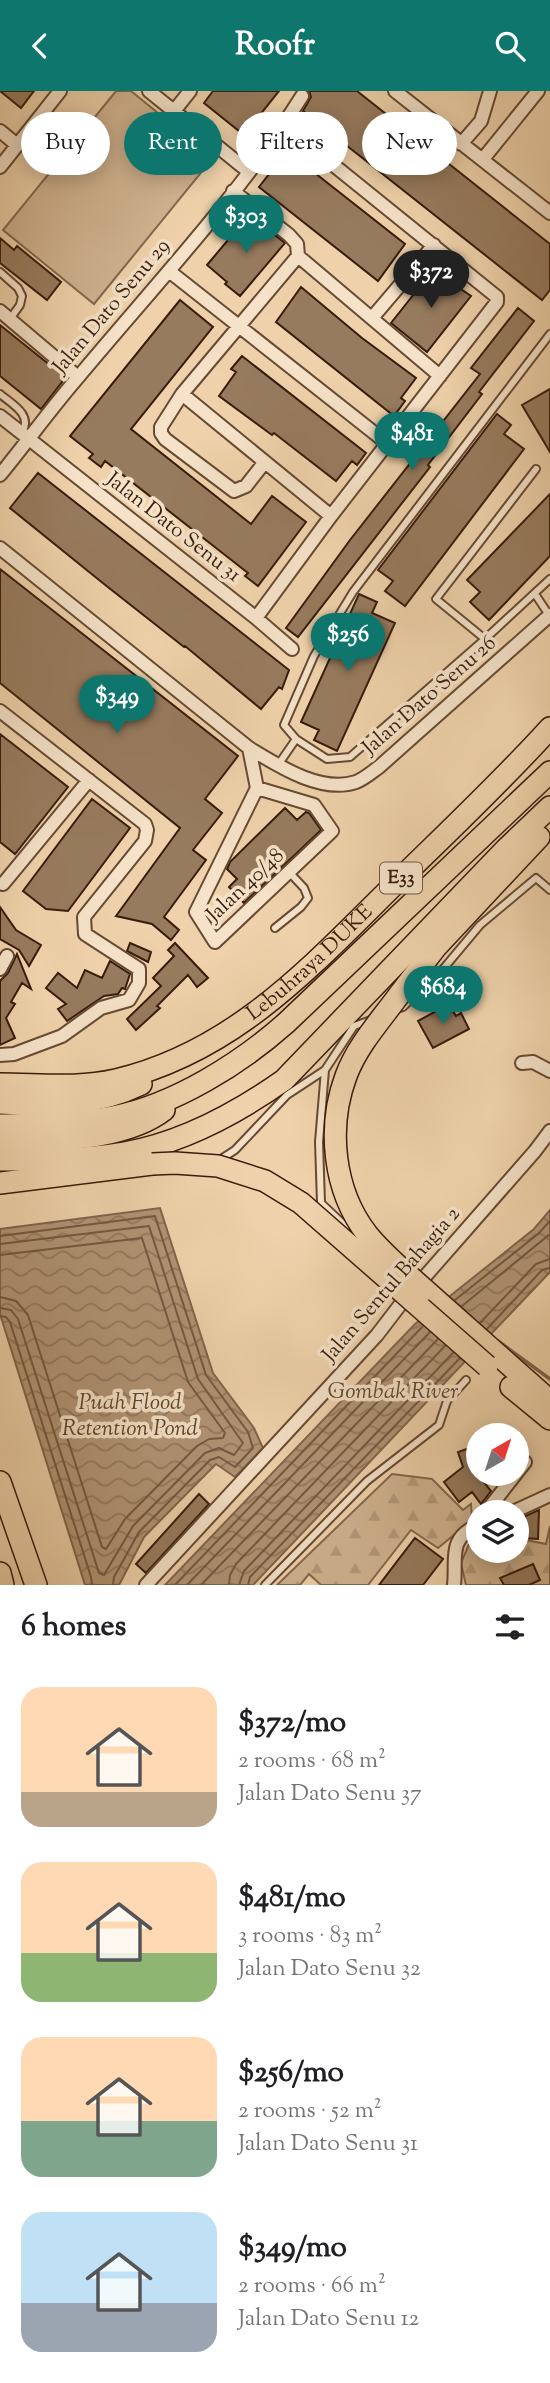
<!DOCTYPE html>
<html lang="en">
<head>
<meta charset="utf-8">
<style>
  :root { --surface:#fff; --page:#f2f2f2; --text:#202124; --muted:#757577; --accent:#0f766e }
  body { margin:0; font-family:"Sorts Mill Goudy",serif; background:var(--page); color:var(--text); height:100vh; display:flex; flex-direction:column; font-size:26px; white-space:nowrap }
  * { box-sizing:border-box; margin:0 }
  p { font-size:23px; color:var(--muted) }
  .icon { flex:none; width:38px; height:38px; fill:none; stroke:currentColor; stroke-width:2; stroke-linecap:round; stroke-linejoin:round }
  .map { position:relative; height:1494px; overflow:hidden }
  .sheet { display:flex; flex-direction:column; background:var(--surface); flex:1 }
  .sheet>* { flex:none }
  .guide { position:absolute; left:21px; top:21px; width:509px; height:63px; display:flex; gap:14px }
  .needle { width:46px; rotate:39deg }
  .fabs { position:absolute; left:466px; top:1332px; display:grid; gap:14px }
  .fabs a { display:grid; place-items:center; width:63px; height:63px; border-radius:50%; background:var(--surface); box-shadow:0 4px 18px #0003; font-size:35px }
  .price { position:absolute; translate:-50% -60px; padding:0 16px; border-radius:24px; background:var(--accent); color:#fff; font-size:23px; line-height:46px; filter:drop-shadow(0 2px 4px #0008) }
  .price::after { content:''; position:absolute; left:50%; top:42px; width:21px; height:16px; margin-left:-10px; background:inherit; clip-path:polygon(0 0,100% 0,50% 100%) }
  .price.on { background:#222; color:#fff }
  ul { padding:0; list-style:none }
  li { display:flex; align-items:center; gap:21px; height:175px; padding:0 21px }
  li span { display:grid; place-items:center; flex:none; width:196px; height:140px; border-radius:21px; color:#555 }
  li>.icon { margin-inline-start:auto }
  span .icon { width:84px; height:84px; fill:#fffc; stroke-width:1 }
  li b { font-size:30px }
  h2 { display:flex; justify-content:space-between; align-items:center; height:84px; padding:0 21px; font-size:30px }
  .pill { padding:0 24px; border-radius:32px; background:var(--surface); box-shadow:0 4px 18px #0003; font-size:24px; line-height:63px }
  .pill.on { background:var(--accent); color:#fff }
  header { display:flex; justify-content:space-between; align-items:center; height:91px; padding:0 21px; background:var(--accent); color:#fff; font-size:32px; font-weight:800 }
  .map>svg:first-child { display:block }
</style>
</head>
<body>
<header><svg class="icon" aria-label="back" viewBox="0 0 24 24"><path d="M15 5l-7 7 7 7"/></svg>Roofr<svg class="icon" aria-label="search" viewBox="0 0 24 24"><circle cx="10" cy="10" r="6"/><path d="M15 15l6 6"/></svg></header>
<div class="map">
<svg width="550" height="1494" viewBox="0 0 550 1494">
  <defs>
    <pattern id="forest-firs" width="22" height="20" patternUnits="userSpaceOnUse" patternTransform="scale(1.75)"><rect width="22" height="20" fill="#d0b390"/><path d="M5 1l3.5 6h-7zM16 11l3.5 6h-7z" fill="#b3997b"/></pattern>
    <pattern id="water-waves" width="16" height="10" patternUnits="userSpaceOnUse" patternTransform="scale(1.75)"><rect width="16" height="10" fill="#b19475"/><path d="M0 5q4-4 8 0t8 0" fill="none" stroke="#91785e"/></pattern>
  </defs>
  <rect width="100%" height="100%" fill="#efd2ab"/>
  <filter id="stains"><feTurbulence type="fractalNoise" baseFrequency=".00286" numOctaves="4"/><feColorMatrix values="0 0 0 0 .2 0 0 0 0 .09 0 0 0 0 .02 0 0 0 .5 -.17"/></filter>
  <radialGradient id="worn" r=".72"><stop offset=".6" stop-color="#630" stop-opacity="0"/><stop offset="1" stop-color="#630" stop-opacity=".3"/></radialGradient>
  <path fill="url(#forest-firs)" stroke="#84684e" stroke-width="2" d="M392,1383L432,1388L463,1419L471,1413L472,1429L438,1457L411,1439L368,1494H321L309,1483L300,1494H277Z
    M550,1435V1494H466L461,1472L475,1439L478,1440V1460H516V1447L546,1453Z"/>
  <path fill="#d0b390" stroke="#84684e" stroke-width="2" d="M116,0H131L213,67L94,213L3,139Z"/>
  <path fill="url(#water-waves)" stroke="#81644b" stroke-width="2" d="M160,1117L213,1282L254,1337L263,1357L235,1386L216,1373L144,1446L119,1494H85L0,1223V1138Z
    M550,1119V1181L253,1494H165L415,1233L534,1138Z"/>
  <g fill="none" stroke-linecap="round" stroke-linejoin="round">
    <path stroke="#745840" stroke-width="2" d="M0,1145L155,1125L206,1284L248,1341L253,1357L235,1376L219,1366L210,1369L139,1441L114,1486L113,1494
      M0,1153L149,1135L198,1288L243,1352L234,1364L219,1357L205,1362L133,1435L104,1484L99,1482L18,1228L11,1219L0,1217
      M0,1164L142,1147L188,1291L225,1342L223,1347L209,1348L197,1355L125,1428L106,1458L102,1456L28,1224L16,1210L0,1206
      M455,1209L538,1143L550,1130
      M462,1215L550,1143
      M0,1225L6,1226L10,1231L91,1486L92,1494
      M480,1232L536,1173L550,1168
      M487,1238L542,1179L550,1177
      M175,1494L423,1235
      M187,1494L430,1241
      M201,1494L438,1248
      M229,1494L230,1484L236,1473L445,1255
      M239,1494L244,1480L453,1262
      M248,1494L250,1486L460,1267"/>
    <path stroke="#81644b" stroke-width="3.5" d="M498,1250L550,1288"/>
  </g>
  <path fill="#977b5e" stroke="#381c0b" stroke-width="2" d="M0,0H34L21,17Z
    M213,0H279L244,44L204,12Z
    M309,0H357L550,153V199L542,209L303,20L311,6Z
    M287,60L405,153L378,190L259,96Z
    M249,124L285,152L240,205L225,193L227,191L207,174Z
    M0,147L14,159L17,155L61,191L47,209L0,172Z
    M433,179L471,205L427,261L391,232Z
    M301,196L362,247L416,287L401,307L405,310L394,325L276,231Z
    M180,209L213,236L131,338L251,433L272,405L306,431L258,495L245,485L248,482L105,370L101,376L89,367L93,363L70,345Z
    M518,217L534,230L479,301L482,303L428,374L430,376L298,546L286,537L350,449L480,283L471,277Z
    M0,234L61,283L62,291L41,318L0,285Z
    M242,265L366,362L357,374L352,370L336,390L274,342L272,344L219,305L236,281L231,278Z
    M550,298V361L522,314Z
    M497,323L511,334L504,343L524,358L405,515L385,500L393,490L378,479Z
    M38,382L289,579L282,598L279,596L261,618L185,555L184,556L104,493L10,417Z
    M550,403V465L489,529L470,511L480,501L467,489Z
    M0,478L238,665L205,708L222,722L193,759L206,769L164,826L179,839L171,849L152,833L116,825L180,737L0,592Z
    M359,503L377,511L372,522L395,532L337,660L314,649L319,639L301,631Z
    M0,643L68,696L15,763L0,751Z
    M92,708L130,737L68,820L46,818L23,800Z
    M285,717L297,729L306,721L309,722L321,739L244,812L229,796L237,788L227,778L230,771Z
    M0,816L16,839L41,854L29,875L19,859L0,848Z
    M130,852L151,861L148,871L127,860Z
    M175,852L208,887L197,896L188,884L157,915L160,917L136,939L127,928L161,895L153,887L174,865L168,859Z
    M17,863L31,898L22,892L11,911L15,913L6,927L15,947L0,954V890L8,882Z
    M110,870L130,883L125,898L122,897L118,903L104,905L67,930L58,918L66,913L46,897L58,882L77,897L85,879L102,887Z
    M449,913L456,925L461,922L469,938L433,957L418,930Z
    M478,1354V1384L491,1400L481,1413L472,1401L459,1411L444,1391L463,1376L458,1361Z
    M199,1403L209,1413L146,1482L136,1473Z
    M539,1419L538,1448L523,1447L524,1429L521,1427Z
    M415,1447L443,1468L423,1494H379Z
    M533,1473L540,1489L529,1494H504L500,1487Z"/>
  <g fill="none" stroke-linecap="round" stroke-linejoin="round">
    <g stroke="#664a33" stroke-width="10">
      <path id="lane" d="M0,181L18,197L22,205L20,214L10,228
        M0,303C12,313 33,324 22,341
        M535,503L549,524
        M485,548L436,508L536,378
        M296,648L327,668L350,666L485,548L550,488
        M278,674L296,648L284,634L314,565L353,501L550,243
        M275,837L301,816L308,807L304,797L289,781
        M397,918L403,916L444,877L480,834L536,787L550,799
        M218,1070L235,1059L287,1004L325,979
        M361,1150L321,1112L319,1051L325,979L354,935L371,929
        M265,1494L367,1390L439,1334L447,1310L466,1289"/>
    </g>
    <g stroke="#664a33" stroke-width="16">
      <path id="street" d="M149,0L248,80
        M395,0L550,122
        M174,20L190,0
        M0,40L17,54
        M461,53L481,30L490,0
        M483,68L538,0
        M0,76L60,0
        M233,100L289,144L297,153L298,165L440,285
        M169,180L387,352
        M0,220L78,286
        M372,227L434,154
        M182,303L331,425
        M0,325L256,527L292,558
        M264,372L246,395L234,400L165,348L161,342V336L182,303L298,165
        M0,384C27,351 52,316 80,284C155,194 240,104 302,5
        M0,457L249,657C277,674 321,703 356,691C364,688 372,681 379,676L550,524
        M256,527L331,425L497,211V206L492,202L284,34
        M0,620L145,733L147,739L145,750L84,826L85,843L139,878V892L129,909L101,917L62,945L14,963L0,964
        M249,657L257,697L196,821L215,851L332,740L314,714L257,697
        M3,793L89,689
        M0,878L7,865
        M522,972L533,971L550,980
        M486,1421L525,1371
        M513,1421L550,1404
        M146,1494L377,1244L400,1214L535,1060L550,1040
        M454,1494C457,1467 447,1448 478,1434"/>
    </g>
    <g stroke="#381c0b" stroke-width="24">
      <g id="highway">
        <path d="M399,904L436,856L539,746"/>
        <path id="s1" d="M0,993C39,993 77,998 116,989C238,960 315,871 401,787C451,738 503,689 550,637"/>
        <path d="M0,1012C49,1015 96,1015 141,993"/>
        <path d="M0,1034C38,1033 76,1033 113,1026C174,1014 240,973 286,932L550,681"/>
        <path d="M0,1054C50,1049 124,1050 164,1019"/>
        <path d="M0,1069C41,1069 83,1069 124,1062C181,1052 237,1022 284,989L506,758L550,716"/>
        <path d="M0,1092L152,1073"/>
        <path d="M425,1199L550,1310"/>
        <path d="M511,1296L550,1328"/>
        <path d="M0,1391L36,1494"/>
        <path d="M0,1482L3,1494"/>
      </g>
    </g>
    <use href="#lane" stroke="#f5e2c8" stroke-width="6"/>
    <use href="#street" stroke="#f5e2c8" stroke-width="12"/>
    <use href="#highway" stroke="#efd2ab" stroke-width="21"/>
    <g stroke="#381c0b" stroke-width="24" stroke-linecap="butt">
      <path id="highway-bridge" d="M399,904C380,930 357,955 346,985C327,1036 333,1099 367,1143C384,1164 405,1181 425,1199
        M152,1073L175,1072L218,1075L265,1090L301,1112L487,1275"/>
    </g>
    <use href="#highway-bridge" stroke="#efd2ab" stroke-width="21"/>
  </g>
  <g text-anchor="middle" dominant-baseline="central" stroke-width="7" stroke-linejoin="round" paint-order="stroke">
    <rect fill="#f5e2c8" stroke="#715744" stroke-width="2" x="380" y="771.5" width="42" height="31" rx="5"/>
    <g font-size="19" font-weight="bold" fill="#381c0b">
      <text x="401" y="787">E33</text>
    </g>
    <g font-size="21" fill="#381c0b" stroke="#f5e2c8">
      <text transform="translate(112 216) rotate(-50)">Jalan Dato Senu 29</text>
      <text transform="translate(173 437) rotate(38)">Jalan Dato Senu 31</text>
      <text transform="translate(430 605) rotate(-41)">Jalan Dato Senu 26</text>
      <text transform="translate(246 795) rotate(-43)">Jalan 40/48</text>
      <text stroke="none"><textPath href="#s1" startOffset="346">Lebuhraya DUKE</textPath></text>
      <text transform="translate(392 1194) rotate(-49)">Jalan Sentul Bahagia 2</text>
    </g>
    <g font-size="23" font-style="italic" fill="#624630" stroke="#f5e2c8">
      <text x="393" y="1301">Gombak River</text>
      <text x="130" y="1312">Puah Flood<tspan x="130" dy="26">Retention Pond</tspan></text>
    </g>
  </g>
  <rect width="100%" height="100%" filter="url(#stains)"/>
  <rect width="100%" height="100%" fill="url(#worn)"/>
</svg>
<div class="fabs">
<a><svg class="needle" viewBox="-14 -14 28 28"><path d="M0-13l5 13h-10z" fill="#e53935"/><path d="M0 13l5-13h-10z" fill="#757577"/></svg></a>
<a><svg class="icon" aria-label="layers" viewBox="0 0 24 24"><path d="M12 4l9 5-9 5-9-5zM3 14l9 5 9-5"/></svg></a>
</div>
<b class="price" style="left:246px;top:164px">$303</b>
<b class="price on" style="left:431px;top:219px">$372</b>
<b class="price" style="left:412px;top:381px">$481</b>
<b class="price" style="left:348px;top:582px">$256</b>
<b class="price" style="left:117px;top:644px">$349</b>
<b class="price" style="left:443px;top:935px">$684</b>
<div class="guide">
<a class="pill">Buy</a>
<a class="pill on">Rent</a>
<a class="pill">Filters</a>
<a class="pill">New</a>
</div>
</div>
<section class="sheet">
<h2>6 homes<svg class="icon" aria-label="filters" viewBox="0 0 24 24"><path d="M4 7h16M4 17h16"/><circle cx="9" cy="7" r="2"/><circle cx="15" cy="17" r="2"/></svg></h2>
<ul>
<li><span style="background:linear-gradient(#ffd9b3 75%,#b9a48a 0)"><svg class="icon" aria-label="home" viewBox="0 0 24 24"><path d="M3 11l9-7 9 7M6 9v11h12V9"/></svg></span><div><b>$372/mo</b><p>2 rooms · 68 m²</p><p>Jalan Dato Senu 37</p></div></li>
<li><span style="background:linear-gradient(#ffd9b3 65%,#8fb573 0)"><svg class="icon" aria-label="home" viewBox="0 0 24 24"><path d="M3 11l9-7 9 7M6 9v11h12V9"/></svg></span><div><b>$481/mo</b><p>3 rooms · 83 m²</p><p>Jalan Dato Senu 32</p></div></li>
<li><span style="background:linear-gradient(#ffd9b3 60%,#7fa58c 0)"><svg class="icon" aria-label="home" viewBox="0 0 24 24"><path d="M3 11l9-7 9 7M6 9v11h12V9"/></svg></span><div><b>$256/mo</b><p>2 rooms · 52 m²</p><p>Jalan Dato Senu 31</p></div></li>
<li><span style="background:linear-gradient(#bfe0f5 65%,#9aa5b1 0)"><svg class="icon" aria-label="home" viewBox="0 0 24 24"><path d="M3 11l9-7 9 7M6 9v11h12V9"/></svg></span><div><b>$349/mo</b><p>2 rooms · 66 m²</p><p>Jalan Dato Senu 12</p></div></li>
</ul>
</section>
</body>
</html>
